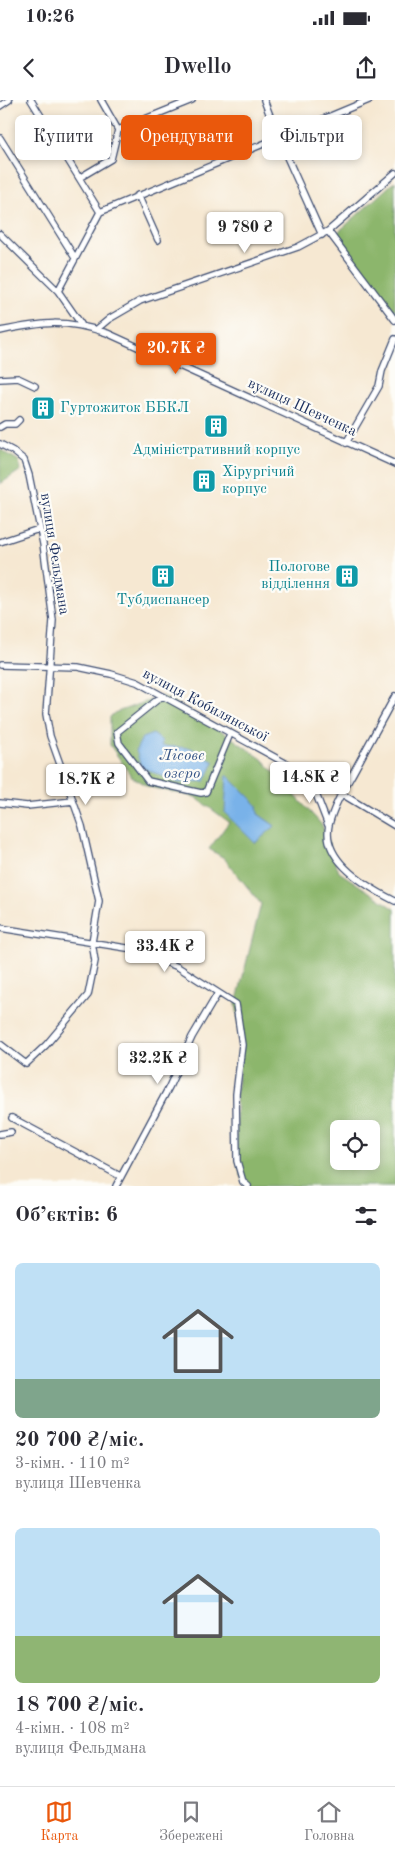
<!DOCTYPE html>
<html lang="uk">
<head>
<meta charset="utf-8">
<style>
  :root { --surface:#fff; --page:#f2f2f3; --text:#2b2b33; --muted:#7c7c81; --line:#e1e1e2; --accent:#ea580c }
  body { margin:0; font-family:"Old Standard TT",serif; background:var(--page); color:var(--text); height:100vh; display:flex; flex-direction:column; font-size:19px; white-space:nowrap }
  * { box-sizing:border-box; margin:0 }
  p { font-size:16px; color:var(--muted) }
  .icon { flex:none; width:28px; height:28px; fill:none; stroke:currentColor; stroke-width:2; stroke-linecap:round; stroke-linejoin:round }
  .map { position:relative; height:1086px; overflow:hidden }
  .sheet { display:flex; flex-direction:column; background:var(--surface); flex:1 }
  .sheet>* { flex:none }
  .guide { position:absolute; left:15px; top:15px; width:365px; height:45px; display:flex; gap:10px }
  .buttons { position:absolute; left:330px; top:1020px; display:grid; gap:10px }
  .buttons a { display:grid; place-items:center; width:50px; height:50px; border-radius:8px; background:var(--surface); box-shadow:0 2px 8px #0003; font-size:25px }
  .price { position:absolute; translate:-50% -42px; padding:0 11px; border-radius:5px; background:#fff; color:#222; font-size:16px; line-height:32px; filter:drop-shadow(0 1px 2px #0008) }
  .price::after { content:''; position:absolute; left:50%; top:30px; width:15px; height:11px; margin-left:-8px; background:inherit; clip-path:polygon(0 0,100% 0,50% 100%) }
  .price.on { background:var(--accent); color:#fff }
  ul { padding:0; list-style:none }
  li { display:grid; align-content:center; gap:10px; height:265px; padding:0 15px }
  li span { display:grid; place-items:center; height:155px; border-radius:8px; color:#555 }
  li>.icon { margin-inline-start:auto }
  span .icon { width:90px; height:90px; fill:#fffc; stroke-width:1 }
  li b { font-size:21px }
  h2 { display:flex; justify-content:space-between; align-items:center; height:60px; padding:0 15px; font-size:21px }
  .chip { padding:0 18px; border-radius:8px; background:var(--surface); box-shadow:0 2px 8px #0003; font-size:18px; line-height:45px }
  .chip.on { background:var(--accent); color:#fff }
  .status { display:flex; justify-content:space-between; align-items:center; height:35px; padding:0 25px; background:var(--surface); direction:ltr }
  .status svg { height:14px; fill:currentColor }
  header { display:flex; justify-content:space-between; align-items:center; height:65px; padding:0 15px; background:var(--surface); font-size:22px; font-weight:800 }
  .dock { display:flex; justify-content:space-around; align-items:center; height:70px; border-top:1px solid var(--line); background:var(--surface); font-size:14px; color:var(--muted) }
  .dock a { display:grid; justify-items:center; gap:2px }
  .dock .on { color:var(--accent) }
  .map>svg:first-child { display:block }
</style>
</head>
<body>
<div class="status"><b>10:26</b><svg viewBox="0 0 49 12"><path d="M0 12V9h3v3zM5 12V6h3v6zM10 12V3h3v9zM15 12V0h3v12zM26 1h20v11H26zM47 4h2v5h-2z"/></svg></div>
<header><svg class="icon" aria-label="back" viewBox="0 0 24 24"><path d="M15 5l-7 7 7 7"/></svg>Dwello<svg class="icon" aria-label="share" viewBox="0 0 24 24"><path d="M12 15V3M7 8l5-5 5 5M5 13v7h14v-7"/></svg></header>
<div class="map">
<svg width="395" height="1086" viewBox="0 0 395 1086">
  <rect width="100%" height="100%" fill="#fdfcf7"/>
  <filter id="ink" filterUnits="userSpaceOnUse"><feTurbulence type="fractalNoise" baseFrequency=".02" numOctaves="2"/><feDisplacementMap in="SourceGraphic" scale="10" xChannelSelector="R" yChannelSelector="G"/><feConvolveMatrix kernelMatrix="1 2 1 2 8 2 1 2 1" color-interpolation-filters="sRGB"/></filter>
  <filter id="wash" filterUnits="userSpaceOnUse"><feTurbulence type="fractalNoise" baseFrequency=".0096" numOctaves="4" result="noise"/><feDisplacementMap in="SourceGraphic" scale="20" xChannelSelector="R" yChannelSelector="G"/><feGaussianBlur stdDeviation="1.12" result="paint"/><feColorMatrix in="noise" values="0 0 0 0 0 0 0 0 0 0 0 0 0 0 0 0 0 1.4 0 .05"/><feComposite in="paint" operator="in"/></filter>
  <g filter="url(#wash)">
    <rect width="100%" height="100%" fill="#f6e8d2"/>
    <path fill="#8cb66c" stroke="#547265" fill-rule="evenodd" d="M395,81V215L336,134Z
      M0,349L19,361L21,370L0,384Z
      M162,596L206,620L262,659L322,725L339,772L395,809V1086H248L243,1082L237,1061L236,994L242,945L236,904L261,804L224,758L209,749L229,722L195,697L149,687L132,677L110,645V617L114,613ZM225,713L258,714L275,726L255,743ZM339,1029H371V1061H339Z"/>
    <path fill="#79b2e9" stroke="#4a70a4" d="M153,634L162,641L161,646L191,648L214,662L205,681L179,683L141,667L136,650L142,638Z
      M227,675L257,705L258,714L275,726L255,743L225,713Z"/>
  </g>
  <g filter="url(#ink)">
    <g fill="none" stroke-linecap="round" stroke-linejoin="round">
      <g stroke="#3c4b6f" stroke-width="8">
        <path id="minor" d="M31,0L100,112
          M264,0L278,37L322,135
          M0,6L9,0
          M118,30L192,0
          M0,38L75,158
          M79,78L111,59L118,30L101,0
          M138,95L158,140
          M328,131L395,220
          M0,134L58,191L81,224
          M58,191L100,112L369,0
          M97,229L109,219L140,201L298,147L328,131L395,73
          M0,231C44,222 64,219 107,233L395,364
          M0,279L18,278L35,286
          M0,327L5,324H15L19,320
          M346,343L379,286L382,271L395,239
          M0,344L13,351L24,360L29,375L43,444L53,520L46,614L50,636L82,726L99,801L92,842L95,861L88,895L46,945L26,964L0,944
          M0,442L39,429
          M0,565L78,567L111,574L137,582L342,694L395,726
          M162,596L117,632L119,643L148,681L201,693L206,692L230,634
          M395,596C381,622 367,647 353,673C344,689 333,707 329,725C321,761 369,788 395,801
          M309,676L328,725
          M0,703L27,706L73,701
          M0,828L133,849L178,867L236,904L242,945L236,994L237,1061L243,1082L248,1086
          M12,1018L120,1076
          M0,1034L11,1032
          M116,1086L169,987L192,937L218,893"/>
      </g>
      <use href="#minor" stroke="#fff" stroke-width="5.5"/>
    </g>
  </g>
  <defs>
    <g id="building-square" transform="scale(1.25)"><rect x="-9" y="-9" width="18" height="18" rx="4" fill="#0f9aa8" stroke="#fdfcf7"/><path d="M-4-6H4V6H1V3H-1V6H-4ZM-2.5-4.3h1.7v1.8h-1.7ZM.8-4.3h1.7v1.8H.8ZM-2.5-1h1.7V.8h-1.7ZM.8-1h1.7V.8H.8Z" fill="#fff"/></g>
  </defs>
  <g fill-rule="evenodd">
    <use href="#building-square" x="43" y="308"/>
    <use href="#building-square" x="216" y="326"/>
    <use href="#building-square" x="204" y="381"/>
    <use href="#building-square" x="163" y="476"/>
    <use href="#building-square" x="347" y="476"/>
  </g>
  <g text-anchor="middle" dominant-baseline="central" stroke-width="4.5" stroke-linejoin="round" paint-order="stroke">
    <g font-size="15" fill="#0d838f" stroke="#fdfcf7" text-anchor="start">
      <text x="60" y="308">Гуртожиток ББКЛ</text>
      <text x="216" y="350" text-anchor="middle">Адміністративний корпус</text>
      <text x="222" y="372">Хірургічий<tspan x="222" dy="17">корпус</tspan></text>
      <text x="330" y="467" text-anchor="end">Пологове<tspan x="330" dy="17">відділення</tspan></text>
      <text x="163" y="500" text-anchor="middle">Тубдиспансер</text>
    </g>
    <g font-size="15" fill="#1b2f5e" stroke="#fdfcf7">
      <text transform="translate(302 308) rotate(25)">вулиця Шевченка</text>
      <text transform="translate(54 454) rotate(81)">вулиця Фельдмана</text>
      <text transform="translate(205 606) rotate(28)">вулиця Кобилянської</text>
    </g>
    <g font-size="16" font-style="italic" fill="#375688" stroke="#fdfcf7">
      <text x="182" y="656">Лісове<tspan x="182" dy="18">озеро</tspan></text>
    </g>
  </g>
</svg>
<div class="buttons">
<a><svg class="icon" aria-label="locate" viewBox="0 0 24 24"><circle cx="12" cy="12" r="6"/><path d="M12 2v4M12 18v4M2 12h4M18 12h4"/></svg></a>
</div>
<b class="price" style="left:245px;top:154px">9 780 ₴</b>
<b class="price on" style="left:176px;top:275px">20.7K ₴</b>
<b class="price" style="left:310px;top:704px">14.8K ₴</b>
<b class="price" style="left:86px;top:706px">18.7K ₴</b>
<b class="price" style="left:165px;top:873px">33.4K ₴</b>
<b class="price" style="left:158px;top:985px">32.2K ₴</b>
<div class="guide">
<a class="chip">Купити</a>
<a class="chip on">Орендувати</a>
<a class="chip">Фільтри</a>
</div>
</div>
<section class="sheet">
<h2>Об’єктів: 6<svg class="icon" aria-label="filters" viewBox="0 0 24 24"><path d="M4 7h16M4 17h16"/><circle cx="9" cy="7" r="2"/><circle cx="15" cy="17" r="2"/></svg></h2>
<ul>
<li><span style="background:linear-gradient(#bfe0f5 75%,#7fa58c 0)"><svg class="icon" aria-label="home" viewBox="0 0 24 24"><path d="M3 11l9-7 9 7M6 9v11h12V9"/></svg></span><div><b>20 700 ₴/міс.</b><p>3-кімн. · 110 m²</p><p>вулиця Шевченка</p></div></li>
<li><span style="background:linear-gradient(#bfe0f5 70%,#8fb573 0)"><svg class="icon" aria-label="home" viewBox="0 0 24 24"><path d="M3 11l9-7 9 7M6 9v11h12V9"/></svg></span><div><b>18 700 ₴/міс.</b><p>4-кімн. · 108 m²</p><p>вулиця Фельдмана</p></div></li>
</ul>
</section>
<nav class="dock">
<a class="on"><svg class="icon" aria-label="map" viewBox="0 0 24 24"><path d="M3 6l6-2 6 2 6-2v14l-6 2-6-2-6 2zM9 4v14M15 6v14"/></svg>Карта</a>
<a><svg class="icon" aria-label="saved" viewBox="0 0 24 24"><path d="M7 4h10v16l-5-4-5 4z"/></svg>Збережені</a>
<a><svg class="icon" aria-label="home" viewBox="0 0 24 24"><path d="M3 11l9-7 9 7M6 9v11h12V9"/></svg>Головна</a>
</nav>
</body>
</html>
